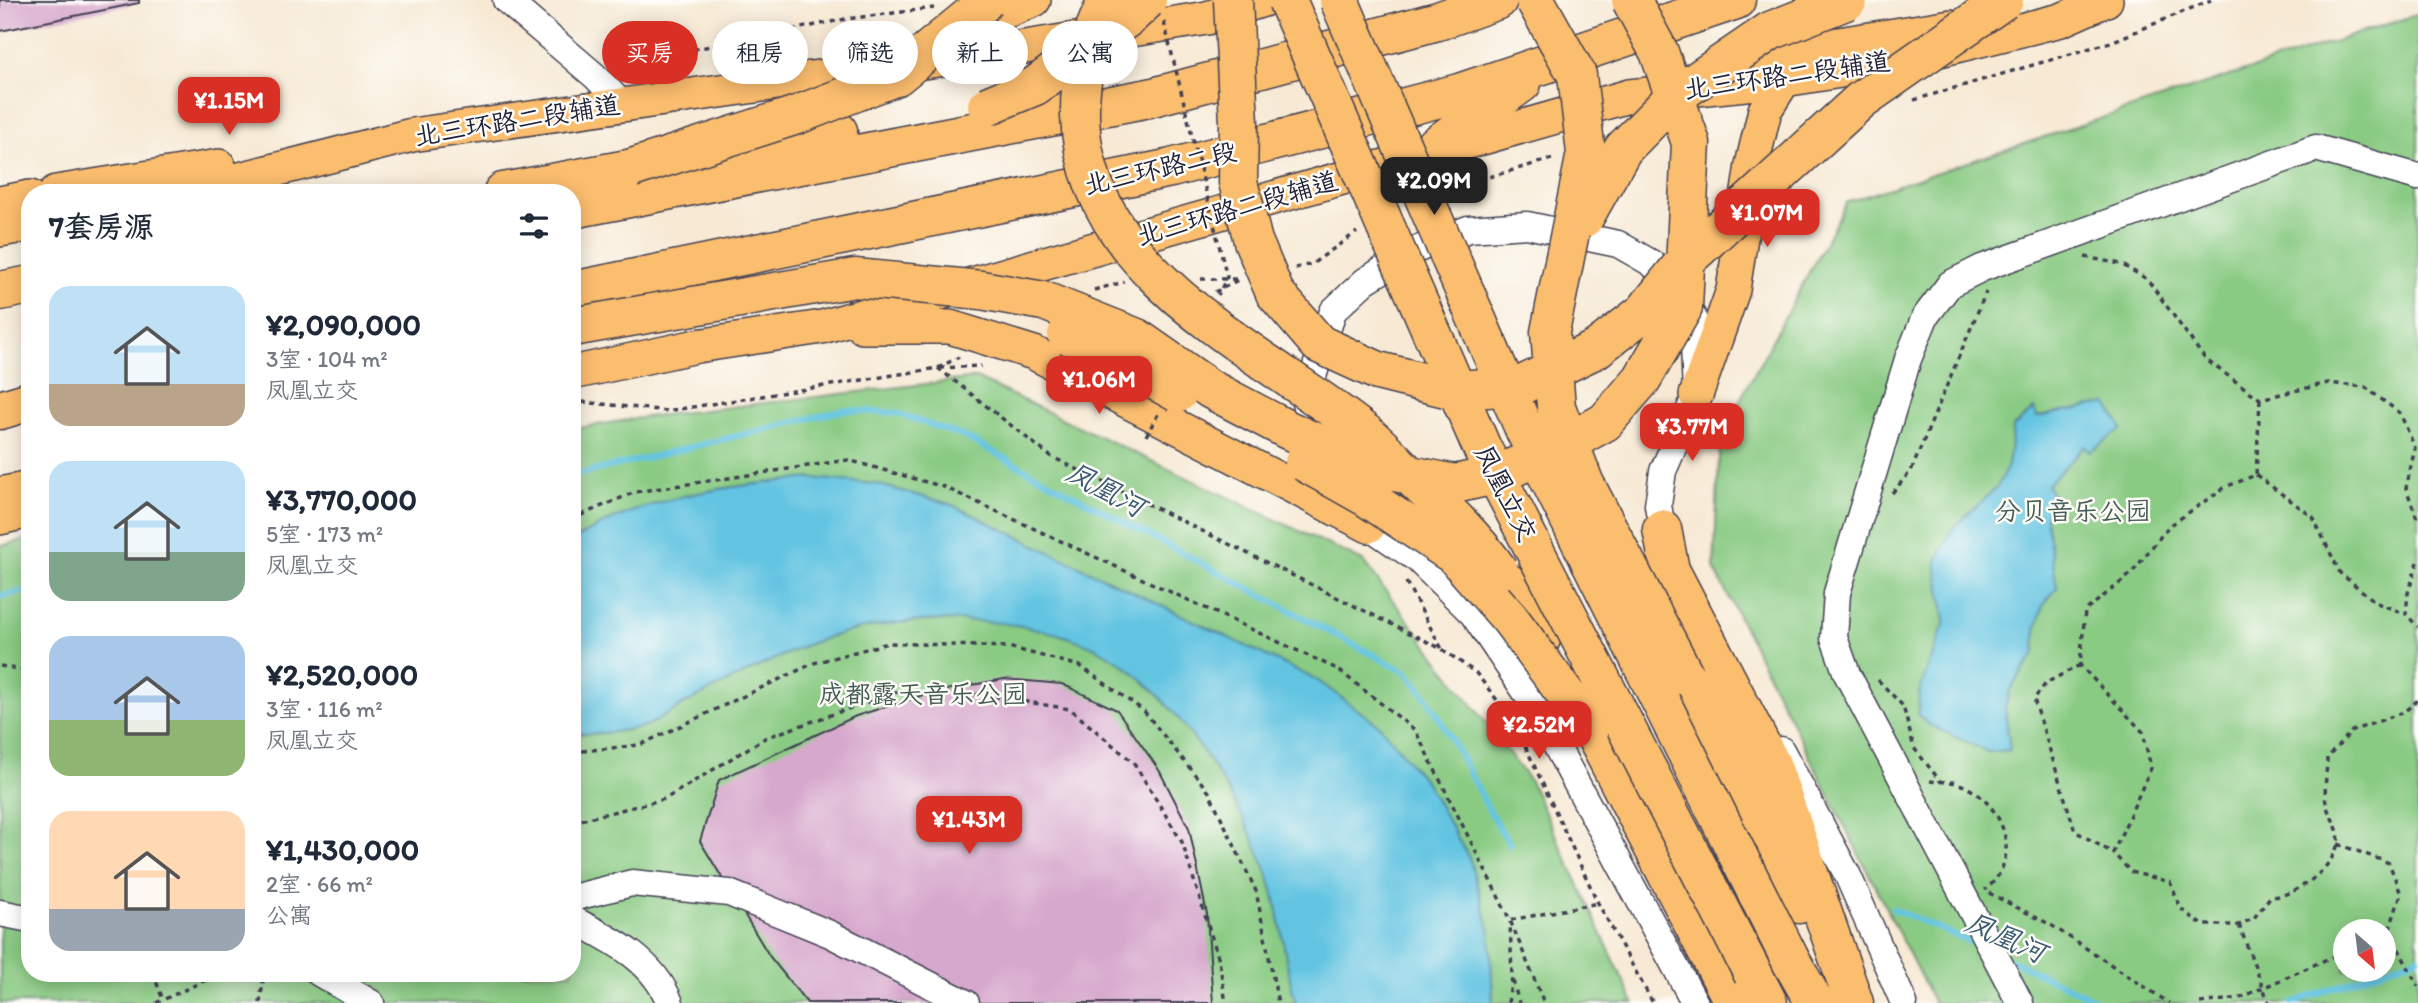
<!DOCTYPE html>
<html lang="zh">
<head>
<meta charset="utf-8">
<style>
  :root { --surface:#fff; --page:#f2f2f3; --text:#1f2937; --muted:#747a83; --accent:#d93025 }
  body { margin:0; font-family:Itim,"LXGW WenKai TC",sans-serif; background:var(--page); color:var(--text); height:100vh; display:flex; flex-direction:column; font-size:26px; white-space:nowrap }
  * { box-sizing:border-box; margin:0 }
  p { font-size:23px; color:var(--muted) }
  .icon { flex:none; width:38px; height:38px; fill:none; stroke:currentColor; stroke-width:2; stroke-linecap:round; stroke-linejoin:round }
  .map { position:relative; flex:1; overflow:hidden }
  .details { position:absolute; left:21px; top:184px; width:560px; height:798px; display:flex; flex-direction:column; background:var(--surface); border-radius:28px; box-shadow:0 4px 18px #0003 }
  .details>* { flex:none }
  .top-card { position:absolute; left:602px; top:21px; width:665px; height:63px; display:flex; gap:14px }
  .needle { width:46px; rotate:152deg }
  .tools { position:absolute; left:2333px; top:919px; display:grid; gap:14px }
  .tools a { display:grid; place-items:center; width:63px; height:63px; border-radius:50%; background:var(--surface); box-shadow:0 4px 18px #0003; font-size:35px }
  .price { position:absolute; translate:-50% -60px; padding:0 16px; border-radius:14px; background:var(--accent); color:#fff; font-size:23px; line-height:46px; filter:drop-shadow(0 2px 4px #0008) }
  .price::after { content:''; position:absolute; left:50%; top:42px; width:21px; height:16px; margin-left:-10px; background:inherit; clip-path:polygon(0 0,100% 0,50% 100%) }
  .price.current { background:#222; color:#fff }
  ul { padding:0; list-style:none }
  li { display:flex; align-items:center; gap:21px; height:175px; padding:0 28px }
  li span { display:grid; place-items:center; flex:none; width:196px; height:140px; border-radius:21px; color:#555 }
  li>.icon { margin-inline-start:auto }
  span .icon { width:84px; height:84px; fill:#fffc; stroke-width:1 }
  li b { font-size:30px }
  h2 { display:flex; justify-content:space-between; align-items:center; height:84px; padding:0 28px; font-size:30px }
  .chip { padding:0 24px; border-radius:32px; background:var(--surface); box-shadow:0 4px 18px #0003; font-size:24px; line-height:63px }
  .chip.current { background:var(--accent); color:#fff }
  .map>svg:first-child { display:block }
</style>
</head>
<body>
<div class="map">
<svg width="2418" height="1003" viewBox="0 0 2418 1003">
  <rect width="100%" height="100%" fill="#fdfcf7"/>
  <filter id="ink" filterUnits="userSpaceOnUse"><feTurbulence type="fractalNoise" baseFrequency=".0143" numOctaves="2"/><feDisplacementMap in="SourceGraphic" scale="14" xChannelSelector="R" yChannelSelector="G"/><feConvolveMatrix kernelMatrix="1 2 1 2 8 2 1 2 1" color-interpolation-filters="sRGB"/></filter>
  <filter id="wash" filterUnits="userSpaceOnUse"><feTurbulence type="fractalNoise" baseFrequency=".00686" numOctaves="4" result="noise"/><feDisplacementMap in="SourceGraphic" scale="28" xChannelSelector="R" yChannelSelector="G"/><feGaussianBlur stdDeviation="1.57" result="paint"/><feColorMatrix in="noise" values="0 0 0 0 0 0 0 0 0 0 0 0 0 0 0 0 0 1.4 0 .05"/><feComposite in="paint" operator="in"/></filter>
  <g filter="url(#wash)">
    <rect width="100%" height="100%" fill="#f7e9d4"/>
    <path fill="#8acb84" stroke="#567660" stroke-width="2" fill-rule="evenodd" d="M2418,14V1003H1934L1714,568L1720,437L1847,202ZM2345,931H2384V970H2345Z
      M976,378L1363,561L1530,781L1634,1003H0V546L30,539V973H572V429L646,417Z"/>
    <path fill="#63c4e2" stroke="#42738e" stroke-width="2" d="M2107,403L2122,429L2090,452L2085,446L2047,485L2053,497L2046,517L2057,588L2043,605L2036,630L2035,653L2010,690L2005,707L2010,750L1988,752L1929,725L1918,715L1919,692L1945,621L1936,563L1952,529L1997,487L2008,466L2013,427L2034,409L2037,417Z
      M811,478L876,484L950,504L1317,680L1380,726L1426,782L1470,860L1490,932L1493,1003H1296C1284,964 1283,922 1271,884C1246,808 1177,694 1107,654C1031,611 892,611 812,643C771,659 732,680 692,700C676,708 658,723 641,727C620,732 594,735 572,733V541C648,494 724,487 811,478Z"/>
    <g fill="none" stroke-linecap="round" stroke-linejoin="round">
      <path stroke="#63c4e2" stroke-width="6" d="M572,476L844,410L896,413L965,437L1407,673C1451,723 1472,789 1510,844
        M0,596L30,590
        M1893,909L1980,946
        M2006,958L2102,1003
        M2384,969L2418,957
        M2292,1003L2382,970"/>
    </g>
    <g id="blocks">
      <path fill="#d7a8cd" d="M0,0H139V3L0,31Z
        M1004,679L1062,684L1117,710L1159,770L1189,828L1207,914L1213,1003H807L770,957L700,841L719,780L856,716L930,693Z"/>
    </g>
  </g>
  <g filter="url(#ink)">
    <use href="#blocks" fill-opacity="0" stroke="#424052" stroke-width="2"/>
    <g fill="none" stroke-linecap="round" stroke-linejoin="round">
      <g stroke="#424052" stroke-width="29">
        <path id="minor" d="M506,0L595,76L622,104
          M1324,450L1311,429L1305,403L1333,311L1365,281L1413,251L1468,229L1527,225L1618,244L1653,264L1693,317L1696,395L1663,471L1658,505L1662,529L1670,543
          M1359,510L1369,526L1417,559L1473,614L1532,701L1695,1003
          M1781,750L1848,876L1904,1003
          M572,898L632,883L729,893L830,934L966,1003
          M0,913L30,919
          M572,919C612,940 653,959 670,1003
          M319,973L371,1003
          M2020,1003L1847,674L1834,638L1837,593L1908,359L1925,317L1950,284L1982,268L2316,148L2418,177"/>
      </g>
      <g stroke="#424052" stroke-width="36">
        <path id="major" d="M956,32L1034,0
          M1729,69L1801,50L1951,26
          M56,192L219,166
          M189,192L412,135L994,52L1207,18L1263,0
          M0,203L30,197
          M0,230L30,225
          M863,327H950L1034,353L1369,526
          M572,373L697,346L822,327L1629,96L1784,80L1879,65L2061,20L2106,0
          M1696,395L1733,290L1752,165L1765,110L1784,80
          M0,494L30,488
          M0,518L30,511"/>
      </g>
      <g stroke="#424052" stroke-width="41">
        <path id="highway" d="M725,151L838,131
          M1421,156L1522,83
          M503,192L666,162
          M572,209L1149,98L1438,21L1498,0
          M0,291L30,285
          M572,291L1171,168L1459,93L1736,0
          M0,410L30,401
          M1662,529L1670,570L1771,764L1854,1003
          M1507,582L1541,639
          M1685,676L1799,904
          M1575,697L1734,1003
          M1791,961L1815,1003
          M1753,974L1768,1003"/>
      </g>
      <path stroke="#424052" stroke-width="3.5" stroke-dasharray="5 5" stroke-linecap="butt" d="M620,69V64L846,19L934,8
        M1914,100L2111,42L2211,0
        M1451,188L1555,158
        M2085,257L2121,264L2147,279L2205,359L2260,399L2328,383L2365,387L2400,413L2415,448L2406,488L2418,521
        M1295,268L1312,264L1357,232
        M1201,279H1239
        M1094,290L1124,282
        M1215,292L1240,279
        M938,368L1050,456L1442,649L1476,673L1514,722L1598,903L1653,1003
        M940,368L981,366
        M2260,399L2256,475L2225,487L2168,527L2131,574L2085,611L2080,665L2143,732L2151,768L2113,853L2131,872L2170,882L2181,909L2203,925H2239L2254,918L2270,897C2295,897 2333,869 2338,843C2341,830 2331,819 2327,807C2323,793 2327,773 2327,758L2352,731L2404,712L2418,700
        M572,404L583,402L667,411L938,368L959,357
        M2256,475L2313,517L2340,573L2377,603L2406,614
        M1892,493L1911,471L1986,292
        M572,519L635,492L848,460L944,487L1337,669L1415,730L1510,920L1544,1003
        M2418,562L2408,593L2406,614L2418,627
        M1406,582L1442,649
        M2080,665L2046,683L2034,699L2075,831L2113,853
        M0,666L30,671
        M1878,680L1903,706L1914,748L1941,782
        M572,752L640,745L814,663L888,643L1008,647L1080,666L1144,711L1209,792L1256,891L1278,1003
        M1930,781C1938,782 1949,781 1957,783C2002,799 2026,857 1985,890
        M572,822L665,799L765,738L896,692L985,695L1070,709L1134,763L1182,842L1219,960L1226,1003
        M2338,844L2389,863L2401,894L2389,931L2384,934
        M1989,893L2051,925L2169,1003
        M1511,920L1598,903
        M2239,925L2269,1003
        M2389,931L2418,986
        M153,973L163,1000
        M1513,981L1519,1003
        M156,1003L221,973
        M260,1003L264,973
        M1508,1003L1512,977L1510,922
        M2200,1003L2240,998L2345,951"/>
      <use href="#minor" stroke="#fff" stroke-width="26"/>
      <use href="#major" stroke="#fbbd6e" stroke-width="33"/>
      <use href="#highway" stroke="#fbbd6e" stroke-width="38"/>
      <g stroke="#424052" stroke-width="41" stroke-linecap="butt">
        <path id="highway-bridge" d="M1108,0C1089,35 1079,78 1080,117C1086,275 1255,346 1363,431C1380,444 1394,460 1409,475C1441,505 1474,535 1499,571
          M1233,0L1239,123L1238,182L1253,241L1275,293L1319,344L1378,371L1454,390L1520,386L1596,349L1644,312L1686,260L1861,100L2004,0
          M1287,0L1482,448L1753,974
          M1339,0L1525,431L1791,961
          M1535,0L1577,75L1586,153L1550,332L1556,407L1584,482L1685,676
          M987,106L1035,86L1130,16L1147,0
          M632,168L797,115L897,76L976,11L986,0
          M1584,218L1623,149L1675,96L1770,31L1848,0
          M572,327L855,278L981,290L1044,301L1137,338L1210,389L1288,430L1370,467L1455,484L1495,475L1552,451L1605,422L1642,379L1683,308L1691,143L1659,52L1631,0
          M1067,335L1083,341L1178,393
          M1304,462L1366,497L1455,556L1510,619L1590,727"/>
      </g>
      <path stroke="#424052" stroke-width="3.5" stroke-dasharray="5 5" stroke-linecap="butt" d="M1164,22L1227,277L1218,295
        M1146,436L1158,414"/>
      <use href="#highway-bridge" stroke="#fbbd6e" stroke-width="38"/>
    </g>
  </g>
  <g text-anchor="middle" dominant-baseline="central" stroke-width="5" stroke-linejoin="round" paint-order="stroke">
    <g font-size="26" fill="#22223b" stroke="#fdfcf7">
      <text transform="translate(1787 75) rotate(-8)">北三环路二段辅道</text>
      <text transform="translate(517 120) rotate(-9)">北三环路二段辅道</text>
      <text transform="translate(1160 168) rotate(-13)">北三环路二段</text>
      <text transform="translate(1237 208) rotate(-16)">北三环路二段辅道</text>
      <text transform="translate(1506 493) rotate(63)">凤凰立交</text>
    </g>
    <g font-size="26" fill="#465d55" stroke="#fdfcf7">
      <text x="2073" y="511">分贝音乐公园</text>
      <text x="923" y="694">成都露天音乐公园</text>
    </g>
    <g font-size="28" font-style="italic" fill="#395b75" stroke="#fdfcf7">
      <text transform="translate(1106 489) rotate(28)">凤凰河</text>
      <text transform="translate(2006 937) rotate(24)">凤凰河</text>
    </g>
  </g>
</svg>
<div class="tools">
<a><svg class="needle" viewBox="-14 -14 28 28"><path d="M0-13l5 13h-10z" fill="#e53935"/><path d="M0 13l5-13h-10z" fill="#747a83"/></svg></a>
</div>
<b class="price" style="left:229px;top:137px">¥1.15M</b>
<b class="price current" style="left:1434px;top:217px">¥2.09M</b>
<b class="price" style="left:1767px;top:249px">¥1.07M</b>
<b class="price" style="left:1099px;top:416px">¥1.06M</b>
<b class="price" style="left:1692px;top:463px">¥3.77M</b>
<b class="price" style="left:1539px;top:761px">¥2.52M</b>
<b class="price" style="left:969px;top:856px">¥1.43M</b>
<div class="top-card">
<a class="chip current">买房</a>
<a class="chip">租房</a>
<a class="chip">筛选</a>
<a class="chip">新上</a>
<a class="chip">公寓</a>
</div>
<section class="details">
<h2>7套房源<svg class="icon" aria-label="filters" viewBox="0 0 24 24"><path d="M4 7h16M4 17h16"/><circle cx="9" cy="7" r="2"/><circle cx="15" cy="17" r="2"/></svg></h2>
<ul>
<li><span style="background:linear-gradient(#bfe0f5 70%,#b9a48a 0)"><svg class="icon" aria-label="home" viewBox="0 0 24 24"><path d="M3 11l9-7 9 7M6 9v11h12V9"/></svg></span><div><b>¥2,090,000</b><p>3室 · 104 m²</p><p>凤凰立交</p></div></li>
<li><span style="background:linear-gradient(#bfe0f5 65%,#7fa58c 0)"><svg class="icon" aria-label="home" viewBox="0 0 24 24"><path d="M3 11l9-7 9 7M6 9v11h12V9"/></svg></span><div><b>¥3,770,000</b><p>5室 · 173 m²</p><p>凤凰立交</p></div></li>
<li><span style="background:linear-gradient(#a9c7e8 60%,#8fb573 0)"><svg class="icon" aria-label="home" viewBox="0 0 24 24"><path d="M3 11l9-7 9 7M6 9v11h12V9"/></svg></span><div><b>¥2,520,000</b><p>3室 · 116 m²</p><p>凤凰立交</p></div></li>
<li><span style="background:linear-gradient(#ffd9b3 70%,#9aa5b1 0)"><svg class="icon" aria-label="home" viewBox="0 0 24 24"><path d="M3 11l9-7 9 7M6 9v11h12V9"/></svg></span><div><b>¥1,430,000</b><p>2室 · 66 m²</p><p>公寓</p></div></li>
</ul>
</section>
</div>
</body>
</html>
